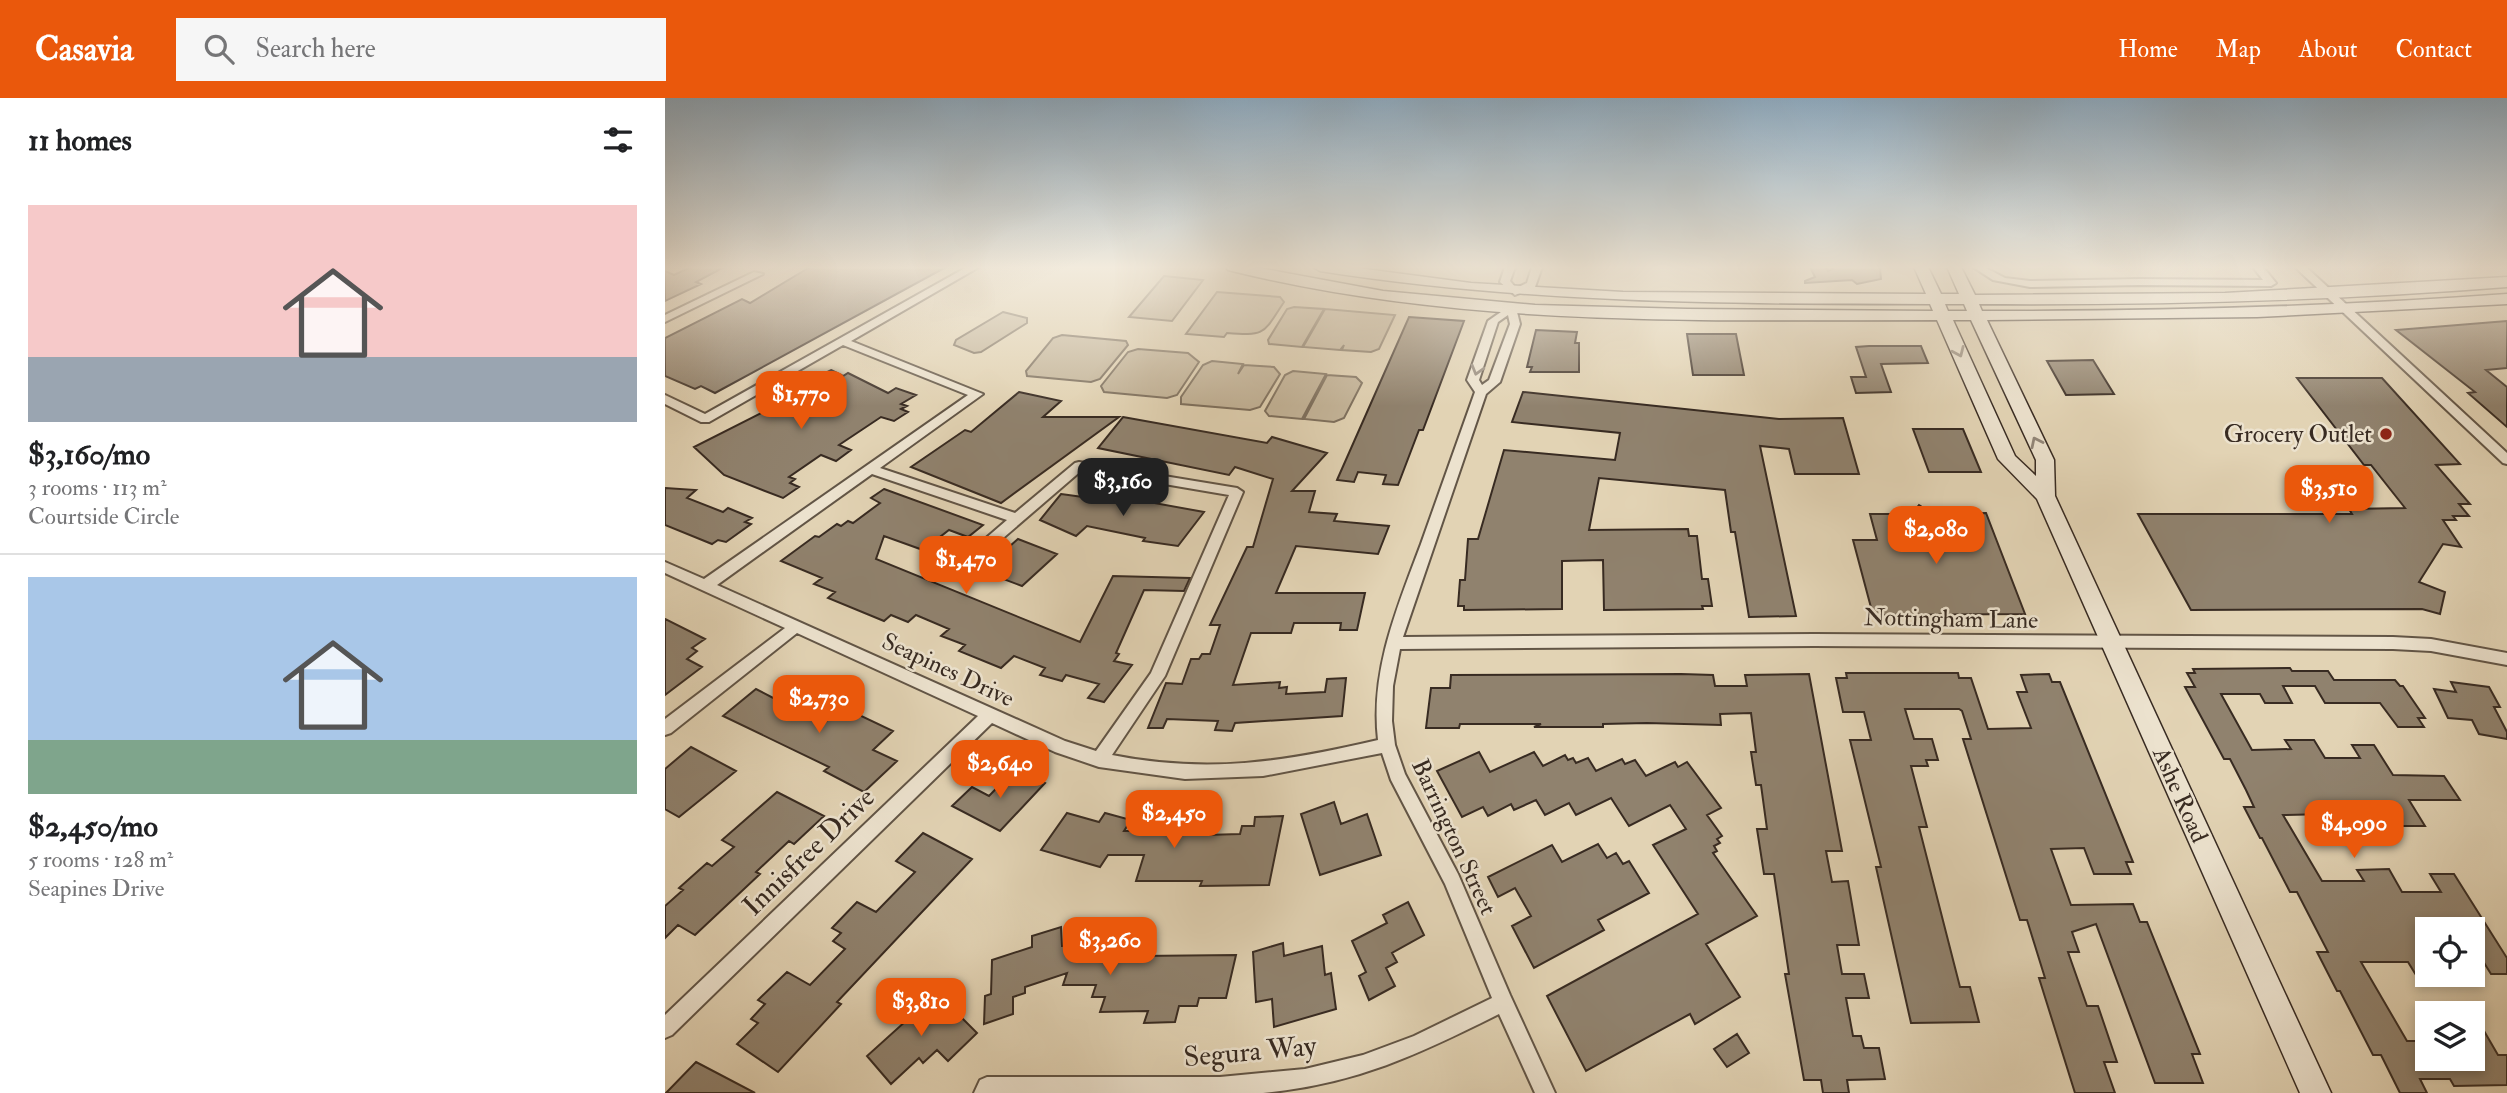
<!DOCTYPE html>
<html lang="en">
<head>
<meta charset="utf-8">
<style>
  :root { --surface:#fff; --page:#f6f6f6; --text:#202124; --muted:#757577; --line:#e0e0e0; --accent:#ea580c }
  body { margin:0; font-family:"IM FELL Double Pica",serif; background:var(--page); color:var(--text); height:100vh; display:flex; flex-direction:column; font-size:26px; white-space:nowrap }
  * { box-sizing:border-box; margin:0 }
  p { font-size:23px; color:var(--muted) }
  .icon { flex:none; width:38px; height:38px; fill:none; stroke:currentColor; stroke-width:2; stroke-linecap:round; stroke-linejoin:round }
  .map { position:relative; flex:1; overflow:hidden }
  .panel { display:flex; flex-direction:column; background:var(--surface); width:665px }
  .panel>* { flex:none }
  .fabs { position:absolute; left:1750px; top:819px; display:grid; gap:14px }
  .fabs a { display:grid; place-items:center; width:70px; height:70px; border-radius:0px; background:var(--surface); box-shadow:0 4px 10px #0003; font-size:35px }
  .price { position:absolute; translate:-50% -60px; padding:0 16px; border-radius:14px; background:var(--accent); color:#fff; font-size:23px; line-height:46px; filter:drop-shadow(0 2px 4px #0008) }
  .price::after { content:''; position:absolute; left:50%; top:42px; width:21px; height:16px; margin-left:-10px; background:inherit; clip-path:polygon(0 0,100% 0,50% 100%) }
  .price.current { background:#222; color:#fff }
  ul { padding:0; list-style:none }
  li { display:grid; align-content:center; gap:14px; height:371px; padding:0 28px }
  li+li { border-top:2px solid var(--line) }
  li span { display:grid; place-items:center; height:217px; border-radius:0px; color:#555 }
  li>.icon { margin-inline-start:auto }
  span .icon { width:126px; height:126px; fill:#fffc; stroke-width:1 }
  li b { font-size:30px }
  h2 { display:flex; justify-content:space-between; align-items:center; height:84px; padding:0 28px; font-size:30px }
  header { display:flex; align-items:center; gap:42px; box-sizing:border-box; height:98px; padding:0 35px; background:var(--accent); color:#fff }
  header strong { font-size:33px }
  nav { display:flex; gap:38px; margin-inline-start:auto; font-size:24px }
  .search { width:490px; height:63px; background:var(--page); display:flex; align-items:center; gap:18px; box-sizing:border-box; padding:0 24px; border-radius:0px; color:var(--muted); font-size:26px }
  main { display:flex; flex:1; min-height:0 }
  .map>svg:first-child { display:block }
</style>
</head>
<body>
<header>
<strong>Casavia</strong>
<div class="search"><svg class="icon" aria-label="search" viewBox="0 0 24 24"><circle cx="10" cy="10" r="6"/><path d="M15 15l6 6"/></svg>Search here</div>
<nav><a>Home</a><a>Map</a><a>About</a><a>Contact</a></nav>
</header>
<main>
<section class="panel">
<h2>11 homes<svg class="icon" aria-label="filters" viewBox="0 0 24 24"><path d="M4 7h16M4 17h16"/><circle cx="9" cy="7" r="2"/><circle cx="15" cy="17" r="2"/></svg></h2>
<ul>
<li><span style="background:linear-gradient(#f6c9c9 70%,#9aa5b1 0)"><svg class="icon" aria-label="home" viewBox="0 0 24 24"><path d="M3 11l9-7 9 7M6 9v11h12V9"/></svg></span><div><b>$3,160/mo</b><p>3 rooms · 113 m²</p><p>Courtside Circle</p></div></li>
<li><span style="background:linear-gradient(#a9c7e8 75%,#7fa58c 0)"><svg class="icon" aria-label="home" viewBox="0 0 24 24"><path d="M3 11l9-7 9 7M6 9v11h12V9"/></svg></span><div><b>$2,450/mo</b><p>5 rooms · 128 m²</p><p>Seapines Drive</p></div></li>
</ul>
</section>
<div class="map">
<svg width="1842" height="995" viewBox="0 0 1842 995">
  <rect width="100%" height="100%" fill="#e2d3b4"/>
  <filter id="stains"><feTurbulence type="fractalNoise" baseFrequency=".00286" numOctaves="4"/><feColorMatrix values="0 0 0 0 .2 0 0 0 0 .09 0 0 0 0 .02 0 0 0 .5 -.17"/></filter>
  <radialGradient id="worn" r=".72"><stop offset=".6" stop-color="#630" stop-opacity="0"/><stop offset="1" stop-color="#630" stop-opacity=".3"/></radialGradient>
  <path fill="#c5b69b" stroke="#7e705e" stroke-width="2" d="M499,178L538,182L507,223L464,219Z
    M552,194L615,199L619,204C598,236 601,238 562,235L559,239L521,236Z
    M629,209L659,211L637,249L604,246L603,242L622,211Z
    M660,211L730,217L714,251L706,254L677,252L679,247L675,252L638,249Z
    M338,214L362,220V225L316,254L309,255L289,247L291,242Z
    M397,237L461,243L463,247L435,281L426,284L362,278L361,273L388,240Z
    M473,251L523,255L534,264L512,297L502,300L439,294L436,288L463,254Z
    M547,263L578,266L573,276L579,267L609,269L615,276L595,309L585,312L516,306V299L538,267Z
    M628,273L661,276L637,321L604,318L600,313L620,277Z
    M662,277L691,279L697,285L679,320L669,324L639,321Z"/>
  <path fill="#90826e" stroke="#382b22" stroke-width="2" d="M26,169H59L31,184L36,186L0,203V173L9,177Z
    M145,169H281L50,295L36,288L30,291L0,278V240L77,201L85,205Z
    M1145,169H1161L1163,173L1168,171L1165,169H1215L1216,181L1192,186L1187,182L1140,185V183L1150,179Z
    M744,219L799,223L758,332H754L733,387L718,386L721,377L693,374L689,384L672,382Z
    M1842,223V270L1821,272L1842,289V329L1803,295L1810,294L1731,232Z
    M871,232L912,234L910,245H914V274H865L867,269H862Z
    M1022,236H1071L1079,277H1028Z
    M1204,248H1256L1263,265L1216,266L1226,294L1191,295L1186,279H1201L1191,249Z
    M1428,262L1449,296L1401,297L1382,263Z
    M166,272L178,278L183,275L223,295L231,290L251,297L236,306L242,308L236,311L243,314L229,323L216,319L174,347L186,352L171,363L156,357L124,379L130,381L125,385L134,389L118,400L59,377L29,349L112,307L132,295L126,292Z
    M1632,280H1717L1795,366L1771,367L1805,406H1794L1804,418H1788L1791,422H1778L1796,449L1778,446L1754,484L1780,494L1775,516L1757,511L1526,512L1473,416H1687L1684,411L1740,410L1706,367H1699Z
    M354,294L396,303L378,319H454L336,405L246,369L300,332L306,334Z
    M858,294L1114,321L1178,320L1194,376H1130L1124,351L1095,348L1131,518L1084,519L1070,434H1066L1060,392L934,380L924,432L1023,431L1024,438H1032L1037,481H1043L1047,508H1037L1038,511L939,512L938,462L897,463V511L799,512V508H793L795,482H800L803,441H813L839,352L950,362L955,335L847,324Z
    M458,319L602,345L607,339L662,355L627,393H650L644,414L672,416L669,423L724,428L713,456L631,448L611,495H700L692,532H675L676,525H629L626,535H586L568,587L615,584L614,590L622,589L621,596L660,594L662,581L681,580L677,618L570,625L567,633L550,632L553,623L502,621L498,630H483L501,585L517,586L526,561H534L537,556H545L555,527H545L582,449H588L608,381L570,369L564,377L433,350Z
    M1248,331H1298L1316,374H1264Z
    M0,390L31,392L22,400L58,414L63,410L87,420L80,424L86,426L61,444L53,442L47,446L0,427Z
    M219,391L318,427L303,439L284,432L258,452L219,438L211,461L415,544L448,478L525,480L519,493L479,492L451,555L454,556L449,563L467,567L439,604L423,600L434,586L401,577L397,583L375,577L380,570L349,558L336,570L294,553L300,547L276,538L284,531L251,517L243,524L226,517L219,523L163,500L170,494L149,486L157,480L116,463L150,438L154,439L172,426L176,428L183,423L188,425L215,405L206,400Z
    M396,396L447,403L451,398L539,414L513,448L478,443L480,440L422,428L411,438L375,422Z
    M1254,407L1268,416L1321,415L1360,516L1208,517L1188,442H1212L1205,416H1247Z
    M353,441L392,456L357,488L317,473Z
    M0,521L40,541L27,550L32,553L22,561L37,569L0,597Z
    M1625,570L1627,573H1663L1669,582H1730L1735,588H1738L1760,620H1753L1759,629H1733L1715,605H1660L1650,588H1618L1627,605H1600L1595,596H1556L1587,652L1626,651L1620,642H1649L1660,660H1695L1687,647H1709L1728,677L1779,678L1795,702H1744L1760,728H1736L1723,707L1686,708L1698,728H1667L1661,716L1618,717L1657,783H1699L1692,772L1724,771L1737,794H1776L1765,776H1789L1842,860V876H1826L1808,847V831H1762V877H1751L1743,864H1696L1742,943H1762V961H1808V914L1833,957H1842V987L1789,988L1785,981H1755L1762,995H1735L1716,957H1708L1675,893H1672L1652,854H1663L1632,794H1625L1597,740H1595L1579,709H1589L1581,692L1565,661H1559L1520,589H1530L1522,575H1530L1528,571Z
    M1181,575H1293L1294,580H1306L1323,631L1366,630L1352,594H1362L1356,577L1384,576L1387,584H1395L1468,764H1461L1466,776H1429L1419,750L1386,751L1406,807L1468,806L1475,824H1482L1535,956H1527L1538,985H1490L1431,826L1407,834L1414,854H1403L1422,908H1433L1452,964H1439L1450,995H1410L1374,880H1380L1362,822H1355L1298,641H1306L1297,613L1294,611H1240L1249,641H1267L1273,662H1261L1263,668H1246L1262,729H1254L1295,889H1305L1314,924L1246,925L1211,769H1216L1185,642H1206L1199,614H1178L1171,580H1182Z
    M1016,576L1048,577L1050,588H1082L1080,577L1144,576L1177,753H1161L1167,784L1183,783L1194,847H1172L1177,876H1199L1204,900H1181L1188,938H1196L1199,950H1214L1220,981L1182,982L1184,995H1158L1156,982H1139L1120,876H1124L1109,776H1099L1092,731H1102L1096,687H1091L1086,654H1091L1086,615L1055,616L1056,627L982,625L938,626V629H869L876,626H795L794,630H761L766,590H785L786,577Z
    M134,584L149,591L127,609L159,625L180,606L197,614L194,617L228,633L208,652L232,663L199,694L159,673L164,669L58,618L91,591L112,602Z
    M1786,584L1824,589L1835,609H1829L1842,634V641L1814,636L1807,622L1783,620L1769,591L1791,594Z
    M26,649L71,673L14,719L0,711V671Z
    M814,654L825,674L869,654L878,668L900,657L903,662L908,660L911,665L923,660L931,673L957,661L960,666L970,662L981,678L1010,664L1013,669L1022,664L1056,710L1042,717L1057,738L1052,741L1055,745L1049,748L1052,753L1048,755L1092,818L1041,846L1075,899L1030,926L1025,916L921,973L882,898L1033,816L988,747L1021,731L1005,707L964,728L946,700L911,717L904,705L880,717L871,702L849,712L846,706L823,718L818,709L797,719L772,673Z
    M350,671L380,685L335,733L287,708L307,689L324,698Z
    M112,694L159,718L129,746L124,743L91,774L95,776L30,837L13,827L0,840V808L18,792L14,790L42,765L47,768L69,749L57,742Z
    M669,704L676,726L702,716L716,757L655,777L636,716Z
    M402,715L434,724L440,715L466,722L459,733L517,732L519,724H544L541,737L575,736L577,728H589L590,719L618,718L604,787L535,788L537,783H471L479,757H443L435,769L376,752Z
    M258,735L307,761L172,904L176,906L113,974L72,946L93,925L86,921L100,906L93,902L122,874L145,887L180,851L168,843L176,835L167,830L192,804L211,814L250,774L231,763Z
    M933,746L942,760L951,755L958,766L964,763L984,795L933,822L939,832L869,870L847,828L866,818L850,790L833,799L823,779L887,747L897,764Z
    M743,804L759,837L727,855L732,864L721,870L730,888L704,902L694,878L701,874L687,843L722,825L718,817Z
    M396,829L397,848H477L474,858L571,857L561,900H534L532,908H514L510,924L479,925L483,913L435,914L440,899H427L431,887H398L402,875L360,889V895L348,899V916L319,926L320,898L326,896L327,862L367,849V838Z
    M618,845L619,858L657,848L660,877L666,875L671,911L609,929L607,901L591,904L588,854Z
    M261,894L285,918L290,913L312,935L283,963L272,952L258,965L254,960L226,986L202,958L242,922L236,916Z
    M1072,936L1084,955L1062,969L1049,951Z
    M31,964L90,995H1Z"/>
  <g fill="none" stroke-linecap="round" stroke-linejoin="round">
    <g stroke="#625546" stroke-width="4">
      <path id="street" d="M302,169H314L186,243L318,296L215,370L350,415L410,365L414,364L572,390L578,394L500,578L447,657C543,676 619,664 713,642C705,573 732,510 756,446C774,395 792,345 810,294L802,282L823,223L846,207L851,210L855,226L835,284L821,296L738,539L1149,536L1728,539L1766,541L1842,555V567L1766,553L1728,551L1149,548L735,551L728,588L727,623L730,647L740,676L793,776L845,897L890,995H870L834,916C752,957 691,986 598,995H309L315,982L322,979H555L640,971L698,957L749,938L827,900L780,786L726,682L717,655L598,678L520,681L434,669L390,654L327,625L7,937L0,940V917L313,618L132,535L6,635L0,637V621L120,530L0,475V464L39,481L303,297L178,247L44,324H36L0,306V297L40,316ZM843,217L845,226L824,282L817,287L814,282L833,224ZM417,372L564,397L486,575L431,653L400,643L52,487L207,376L342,422L306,453L304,456L311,461L316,459Z
        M840,169H850L845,183L851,190L862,185L867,169H877L870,189L850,197L835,184Z
        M1308,169H1319L1340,180L1365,183L1474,181L1598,182L1588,169H1598L1611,185L1606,188L1474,187L1365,189L1328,182Z
        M1630,169H1641L1842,355V366L1838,365Z
        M89,174L98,176L0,224V217Z"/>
    </g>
    <g stroke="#382b22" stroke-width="3">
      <path id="secondary" d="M561,169H589L718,193L870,207L1022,211L1268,213L1265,206C1059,206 859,205 655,173L648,169H685L806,185L958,194L1261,196L1249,169H1263L1276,196H1294L1282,169H1296L1310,197L1560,195L1842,179V189C1666,203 1491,207 1314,206L1317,213C1493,213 1667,209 1842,196V206L1592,219L1322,222L1389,362L1390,398L1666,995H1635L1372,401L1333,361L1272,222C1035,222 794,230 563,172ZM1280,206H1299L1302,213H1283ZM1288,222H1306L1371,362V378L1350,358Z"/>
    </g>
    <use href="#street" fill="#ece2ce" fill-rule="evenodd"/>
    <use href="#secondary" fill="#ece2ce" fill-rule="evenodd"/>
  </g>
  <defs><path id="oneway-chevron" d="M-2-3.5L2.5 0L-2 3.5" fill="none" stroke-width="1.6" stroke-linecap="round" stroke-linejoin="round" transform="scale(1.75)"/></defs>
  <g stroke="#928678">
    <use href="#oneway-chevron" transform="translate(1294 254) rotate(66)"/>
    <use href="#oneway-chevron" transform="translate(812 272) rotate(106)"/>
    <use href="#oneway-chevron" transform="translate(1371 344) rotate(-116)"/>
  </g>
  <linearGradient id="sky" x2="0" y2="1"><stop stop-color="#8eaabf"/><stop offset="0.55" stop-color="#f2ebdd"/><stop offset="1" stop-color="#f2ebdd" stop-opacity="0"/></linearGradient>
  <rect width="1842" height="308" fill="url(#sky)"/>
  <circle fill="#8f2418" stroke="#ece2ce" stroke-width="2.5" cx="1721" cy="336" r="7"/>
  <g text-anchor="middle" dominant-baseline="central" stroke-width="5" stroke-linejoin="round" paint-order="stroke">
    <g font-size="24" fill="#382b22" stroke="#ece2ce" text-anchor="end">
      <text x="1707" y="336">Grocery Outlet</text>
    </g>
    <g font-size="24" fill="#382b22" stroke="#ece2ce">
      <text transform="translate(1286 521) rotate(1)">Nottingham Lane</text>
      <text transform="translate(283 572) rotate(25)">Seapines Drive</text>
      <text transform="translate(1515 697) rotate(66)">Ashe Road</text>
      <text transform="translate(789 739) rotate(65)">Barrington Street</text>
    </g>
    <g font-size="28" fill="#382b22" stroke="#ece2ce">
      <text transform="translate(144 754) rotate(-44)">Innisfree Drive</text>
      <text transform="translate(585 954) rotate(-5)">Segura Way</text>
    </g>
  </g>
  <rect width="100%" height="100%" filter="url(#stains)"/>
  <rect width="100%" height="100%" fill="url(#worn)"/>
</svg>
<div class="fabs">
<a><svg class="icon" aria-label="locate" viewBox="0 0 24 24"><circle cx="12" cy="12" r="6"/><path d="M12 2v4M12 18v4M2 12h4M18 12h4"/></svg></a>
<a><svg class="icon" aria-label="layers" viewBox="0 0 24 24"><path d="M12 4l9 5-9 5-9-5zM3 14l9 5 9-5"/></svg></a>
</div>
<b class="price" style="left:136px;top:333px">$1,770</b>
<b class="price current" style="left:458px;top:420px">$3,160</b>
<b class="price" style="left:1664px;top:427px">$3,510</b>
<b class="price" style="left:1271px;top:468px">$2,080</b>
<b class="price" style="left:301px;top:498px">$1,470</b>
<b class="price" style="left:154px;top:637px">$2,730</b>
<b class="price" style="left:335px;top:702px">$2,640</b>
<b class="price" style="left:509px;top:752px">$2,450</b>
<b class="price" style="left:1689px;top:762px">$4,090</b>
<b class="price" style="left:445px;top:879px">$3,260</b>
<b class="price" style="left:256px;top:940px">$3,810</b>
</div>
</main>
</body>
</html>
